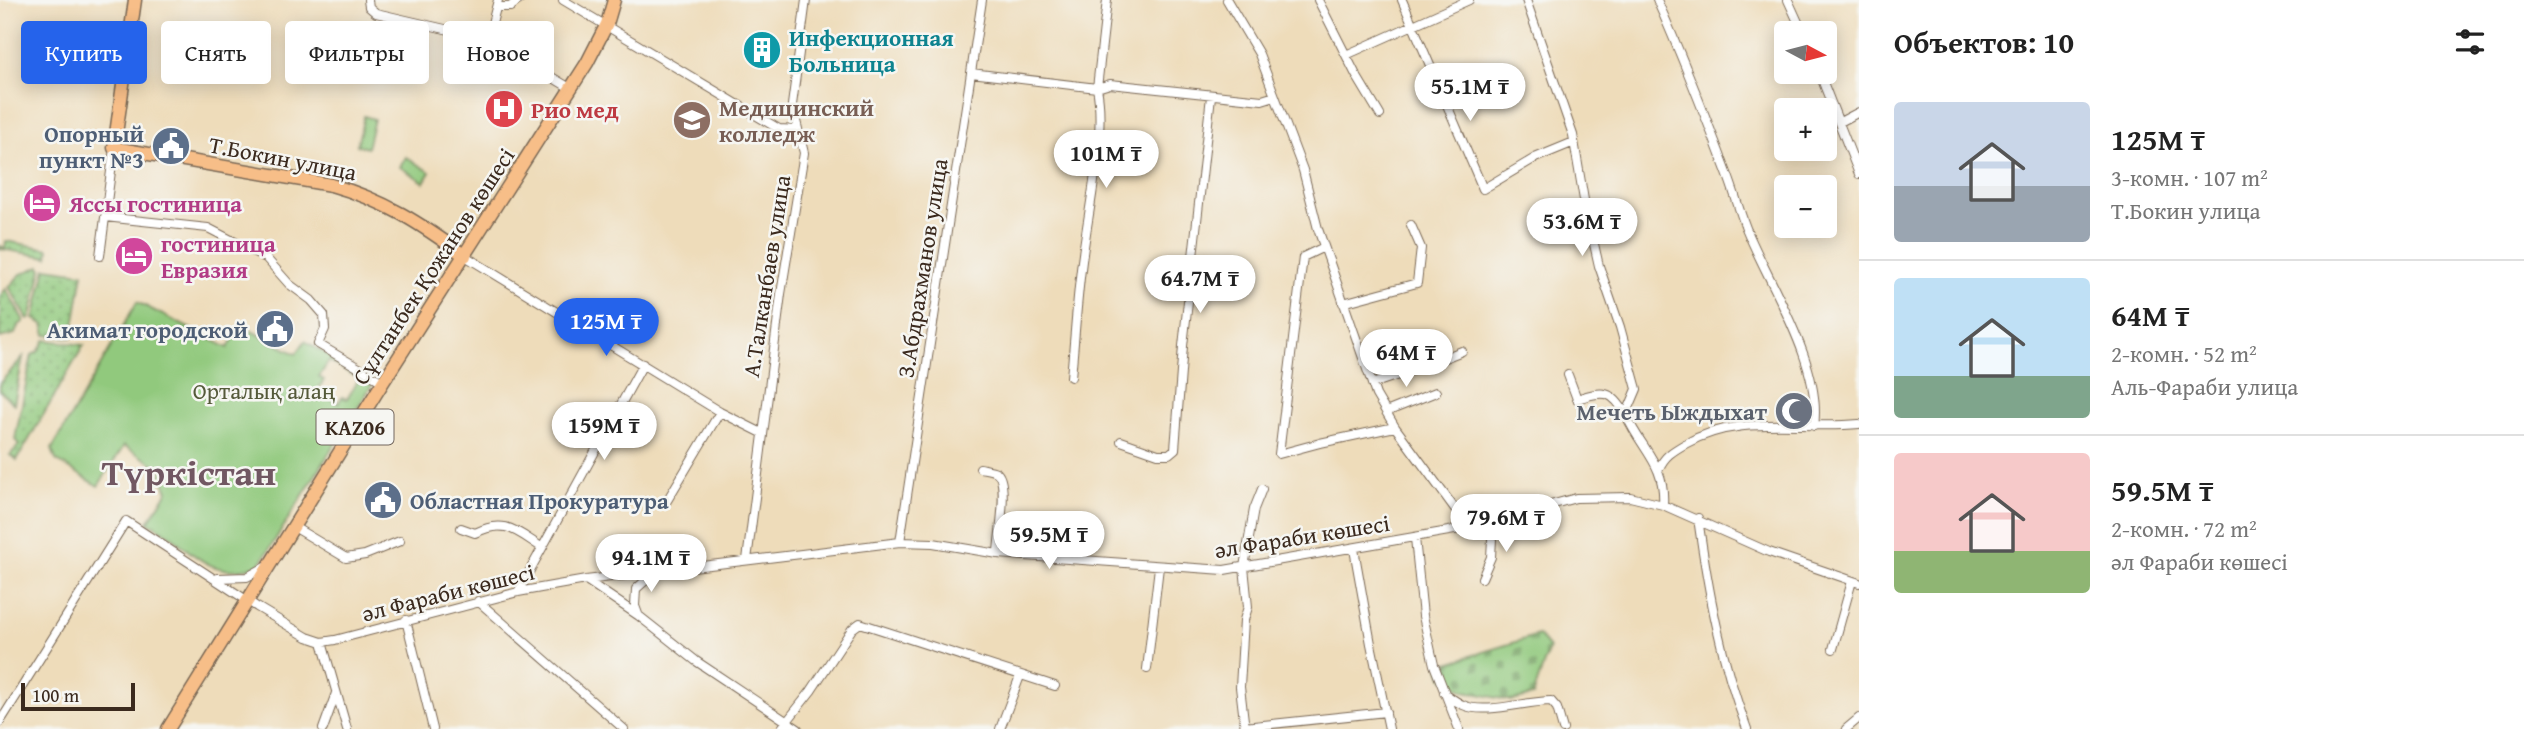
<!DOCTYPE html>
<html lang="ru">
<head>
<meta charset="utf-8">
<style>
  :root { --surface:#fff; --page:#f2f2f2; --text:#222; --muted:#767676; --line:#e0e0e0; --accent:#2563eb }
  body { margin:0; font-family:"Gentium Book Plus",serif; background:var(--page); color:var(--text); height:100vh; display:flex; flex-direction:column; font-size:26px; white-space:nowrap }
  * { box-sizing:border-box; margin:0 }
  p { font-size:23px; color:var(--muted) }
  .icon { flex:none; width:38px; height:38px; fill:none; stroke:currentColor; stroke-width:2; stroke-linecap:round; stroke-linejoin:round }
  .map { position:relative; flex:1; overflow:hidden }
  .drawer { display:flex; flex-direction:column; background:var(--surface); width:665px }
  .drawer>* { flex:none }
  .banner { position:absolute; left:21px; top:21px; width:665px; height:63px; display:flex; gap:14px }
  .needle { width:46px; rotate:97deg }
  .fabs { position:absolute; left:1774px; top:21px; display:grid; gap:14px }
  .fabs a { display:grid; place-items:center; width:63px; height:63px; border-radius:7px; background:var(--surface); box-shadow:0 4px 18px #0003; font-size:35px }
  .scale { position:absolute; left:21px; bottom:18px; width:114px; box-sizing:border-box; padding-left:7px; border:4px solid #3b2a1e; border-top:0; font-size:19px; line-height:24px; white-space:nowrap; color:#3b2a1e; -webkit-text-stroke:5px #f6f6f2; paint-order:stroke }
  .price { position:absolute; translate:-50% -60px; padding:0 16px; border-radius:24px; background:#fff; color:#222; font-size:23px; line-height:46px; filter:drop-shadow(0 2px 4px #0008) }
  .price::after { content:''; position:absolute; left:50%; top:42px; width:21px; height:16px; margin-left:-10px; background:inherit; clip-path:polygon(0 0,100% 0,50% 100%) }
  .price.on { background:var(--accent); color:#fff }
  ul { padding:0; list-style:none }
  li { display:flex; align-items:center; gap:21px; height:175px; padding:0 35px }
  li+li { border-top:2px solid var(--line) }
  li span { display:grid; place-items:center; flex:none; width:196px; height:140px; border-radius:7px; color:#555 }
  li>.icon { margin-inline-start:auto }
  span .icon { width:84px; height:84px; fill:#fffc; stroke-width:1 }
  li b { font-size:30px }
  h2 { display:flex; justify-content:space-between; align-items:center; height:84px; padding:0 35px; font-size:30px }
  .pill { padding:0 24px; border-radius:7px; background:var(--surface); box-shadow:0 4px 18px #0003; font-size:24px; line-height:63px }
  .pill.on { background:var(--accent); color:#fff }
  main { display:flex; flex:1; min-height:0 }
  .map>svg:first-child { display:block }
</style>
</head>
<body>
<main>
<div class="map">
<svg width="1859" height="729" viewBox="0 0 1859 729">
  <defs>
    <pattern id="grass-dots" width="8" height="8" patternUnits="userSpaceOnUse" patternTransform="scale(1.75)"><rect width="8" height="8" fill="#91c97d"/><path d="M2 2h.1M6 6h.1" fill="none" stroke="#78a366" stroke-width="1.8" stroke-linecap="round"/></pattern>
    <pattern id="cemetery-stones" width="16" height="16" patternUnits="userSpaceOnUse" patternTransform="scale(1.75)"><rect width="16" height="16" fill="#91c97d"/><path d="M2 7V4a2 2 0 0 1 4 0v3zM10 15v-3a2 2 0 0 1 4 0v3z" fill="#78a366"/></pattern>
  </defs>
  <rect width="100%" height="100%" fill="#f6f6f2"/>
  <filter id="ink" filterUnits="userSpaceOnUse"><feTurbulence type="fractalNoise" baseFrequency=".0143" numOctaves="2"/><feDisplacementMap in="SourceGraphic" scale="14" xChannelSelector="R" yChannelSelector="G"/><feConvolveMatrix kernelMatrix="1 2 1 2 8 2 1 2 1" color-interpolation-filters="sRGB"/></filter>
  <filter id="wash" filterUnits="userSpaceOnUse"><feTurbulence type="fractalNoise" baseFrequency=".00686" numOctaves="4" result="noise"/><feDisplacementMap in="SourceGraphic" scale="28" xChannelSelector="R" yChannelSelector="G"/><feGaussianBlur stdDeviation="1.57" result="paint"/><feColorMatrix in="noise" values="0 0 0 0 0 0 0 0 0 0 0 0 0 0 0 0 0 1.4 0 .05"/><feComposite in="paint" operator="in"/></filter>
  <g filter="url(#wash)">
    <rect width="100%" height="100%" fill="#eedcba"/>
    <path fill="url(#grass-dots)" stroke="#667a4e" stroke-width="2" d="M6,241L49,249L48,257L0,249V246L5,248Z
      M40,266L42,269L30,319H28L9,287L21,274Z
      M46,268L83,273L72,338L46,335L43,324L34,319Z
      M6,289L24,321L18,326L15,334L0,338V296Z
      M45,340L84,345L17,460L10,455L19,445L15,439L32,355L38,352Z
      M23,357L14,404L0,391V383Z"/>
    <path fill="url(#cemetery-stones)" stroke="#667a4e" stroke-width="2" d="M1538,635L1549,648L1533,696L1512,701L1465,691L1444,679L1439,666Z"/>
    <path fill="#91c97d" stroke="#667a4e" stroke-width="2" fill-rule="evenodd" d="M304,40L326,44L319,85L298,81Z
      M330,42L344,44L336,86L322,83Z
      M405,42L419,45L412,78L398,75Z
      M364,116L374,119L367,148L357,145Z
      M406,157L430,172L424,182L400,167Z
      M137,302L228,348L240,325L296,354L305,341L373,383L260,564C224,579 202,564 176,540C168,532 157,527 148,522L168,491L161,475L162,469L124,446L98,486L56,460L52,449ZM329,361L359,379L347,399L342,397L338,403L317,391L324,380L319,377Z"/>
  </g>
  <g filter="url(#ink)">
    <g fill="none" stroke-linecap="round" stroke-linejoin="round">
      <g stroke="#7a6855" stroke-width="10">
        <path id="street" d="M368,0L369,7L376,13L488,39L570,88
          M563,0L779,129L798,130
          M1227,0L1259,54L1303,170L1318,229L1376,395L1395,427L1458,513L1466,528
          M1318,0L1356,75L1380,115
          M1402,0L1483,189L1535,158L1574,142
          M1526,0L1573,135L1584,200L1599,266L1620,327L1637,389L1626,415C1642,451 1666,464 1663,505
          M1657,0C1682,56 1705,115 1727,173C1734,191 1739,210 1746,228C1769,284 1823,366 1814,426
          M1788,0L1803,33
          M497,7H510L519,0
          M488,39L498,0
          M1346,55L1469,0
          M1819,72L1859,174
          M971,73L1097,88L1110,84L1262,100L1275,96
          M1840,122L1859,112
          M105,217L208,228L266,258L289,284L311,300L324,315L325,329L318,344L383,382
          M1324,247L1303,257L1279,454L1320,443L1395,427
          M100,256L114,148
          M465,256L720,412L762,433
          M1343,303L1417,283L1421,248L1411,225
          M1568,375L1577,399C1604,390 1612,390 1626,415
          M1071,377C1075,336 1077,295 1083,254C1089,207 1106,132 1097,88L1107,0
          M1372,384L1419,368L1462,351
          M1386,412L1436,392
          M1121,441L1158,454H1169L1175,449L1183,346L1211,96
          M980,468C984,469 992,470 996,472C1010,480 998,538 998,554
          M1659,469C1664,456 1673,451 1685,444C1739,413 1800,430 1859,424
          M665,504L720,412
          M1698,518C1708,590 1721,661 1747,729
          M294,527L346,558L365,555L400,541
          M461,528L475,533C505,518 516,531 541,547
          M1415,538L1423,616L1434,665L1459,729
          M900,542L982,0
          M1354,549L1371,644L1389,729
          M747,560L781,294L804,153L792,105L806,0
          M218,578L247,577L265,567
          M1482,578L1491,557L1493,521
          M586,580L639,616L696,661L798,729
          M518,592L643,364
          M478,601L624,729
          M638,614L635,606L636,589L654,573
          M406,620L433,729
          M322,642L347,729
          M1833,649L1852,581
          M1147,669L1159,567
          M1444,693C1450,697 1456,702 1463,705C1485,715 1526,701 1551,701L1557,708L1563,729
          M0,722L126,521L257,607L307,637L322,642L335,640L518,592L586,580L900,542L933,543L998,554L1224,570L1466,528L1576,498L1630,497L1663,505L1769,552L1859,583
          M1244,727L1386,712
          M323,729L336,693
          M781,729L811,691L852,629L860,623L1055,686
          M1000,729L1020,676
          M1245,729L1240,687L1244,620L1248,607L1244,567L1254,509L1262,489
          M1846,729L1859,718"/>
      </g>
      <g stroke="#7a6855" stroke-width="15">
        <path id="primary" d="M135,0L114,148L331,185C385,200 421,224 465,256
          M168,729L383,382L587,63L607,24L614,0"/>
      </g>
      <use href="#street" stroke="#fff" stroke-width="8"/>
      <use href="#primary" stroke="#f7be88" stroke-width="12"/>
    </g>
  </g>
  <defs>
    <g id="building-disc" transform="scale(2.0125)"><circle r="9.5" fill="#0f9aa8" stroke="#f6f6f2"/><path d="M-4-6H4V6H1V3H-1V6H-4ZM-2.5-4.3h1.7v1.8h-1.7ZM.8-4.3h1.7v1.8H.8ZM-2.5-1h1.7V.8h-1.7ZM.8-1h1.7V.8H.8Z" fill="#fff"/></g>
    <g id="hospital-disc" transform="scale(2.0125)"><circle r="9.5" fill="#e0444e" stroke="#f6f6f2"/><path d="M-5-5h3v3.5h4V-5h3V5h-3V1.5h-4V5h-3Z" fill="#fff"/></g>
    <g id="university-disc" transform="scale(2.0125)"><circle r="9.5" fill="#8d6e63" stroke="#f6f6f2"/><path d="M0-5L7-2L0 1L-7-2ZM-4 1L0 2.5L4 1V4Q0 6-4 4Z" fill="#fff"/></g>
    <g id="civic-disc" transform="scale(2.0125)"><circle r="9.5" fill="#5c6f8a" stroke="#f6f6f2"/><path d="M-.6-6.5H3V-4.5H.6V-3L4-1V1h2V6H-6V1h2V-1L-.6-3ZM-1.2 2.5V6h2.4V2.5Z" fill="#fff"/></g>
    <g id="hotel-disc" transform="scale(2.0125)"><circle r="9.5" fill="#d1479c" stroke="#f6f6f2"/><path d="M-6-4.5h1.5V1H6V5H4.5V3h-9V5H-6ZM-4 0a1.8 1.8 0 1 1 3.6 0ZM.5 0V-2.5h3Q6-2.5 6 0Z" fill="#fff"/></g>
    <g id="mosque-disc" transform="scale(2.0125)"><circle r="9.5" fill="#6b7280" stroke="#f6f6f2"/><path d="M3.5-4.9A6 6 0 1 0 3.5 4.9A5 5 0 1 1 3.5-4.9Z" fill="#fff"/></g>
  </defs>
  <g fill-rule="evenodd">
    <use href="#building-disc" x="762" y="50"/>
    <use href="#hospital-disc" x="504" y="109"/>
    <use href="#university-disc" x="692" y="120"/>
    <use href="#civic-disc" x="171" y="146"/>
    <use href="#hotel-disc" x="42" y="203"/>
    <use href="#hotel-disc" x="134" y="256"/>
    <use href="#civic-disc" x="275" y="329"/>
    <use href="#mosque-disc" x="1794" y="411"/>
    <use href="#civic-disc" x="383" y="500"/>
  </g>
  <g text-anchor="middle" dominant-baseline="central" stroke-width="5" stroke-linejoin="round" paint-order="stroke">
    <rect fill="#f6f6f2" stroke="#73675e" stroke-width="2" x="316.5" y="409.5" width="77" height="35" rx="5"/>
    <g font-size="21" font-weight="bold" fill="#3b2a1e">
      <text x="355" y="427">KАZ06</text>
    </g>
    <g font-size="23" font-weight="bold" fill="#0d838f" stroke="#f6f6f2" text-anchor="start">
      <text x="789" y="37">Инфекционная<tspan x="789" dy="26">Больница</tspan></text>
    </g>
    <g font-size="23" font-weight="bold" fill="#785e54" stroke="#f6f6f2" text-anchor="start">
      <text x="719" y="107">Медицинский<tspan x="719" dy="26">колледж</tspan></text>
    </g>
    <g font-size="23" font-weight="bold" fill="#be3a42" stroke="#f6f6f2" text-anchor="start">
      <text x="531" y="109">Рио мед</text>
    </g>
    <g font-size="23" font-weight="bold" fill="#4e5e75" stroke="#f6f6f2" text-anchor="end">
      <text x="144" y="133">Опорный<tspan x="144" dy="26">пункт №3</tspan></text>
      <text x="248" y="329">Акимат городской</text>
      <text x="410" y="500" text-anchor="start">Областная Прокуратура</text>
    </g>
    <g font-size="23" fill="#3b2a1e" stroke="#f6f6f2">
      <text transform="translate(283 158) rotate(11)">Т.Бокин улица</text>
      <text transform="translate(433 266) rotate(-57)">Сұлтанбек Қожанов көшесі</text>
      <text transform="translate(922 268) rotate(-81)">З.Абдрахманов улица</text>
      <text transform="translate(766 276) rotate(-81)">А.Талканбаев улица</text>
      <text transform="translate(1302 536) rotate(-9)">әл Фараби көшесі</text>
      <text transform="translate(448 592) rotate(-14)">әл Фараби көшесі</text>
    </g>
    <g font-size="23" font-weight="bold" fill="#b23c85" stroke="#f6f6f2" text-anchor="start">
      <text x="69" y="203">Яссы гостиница</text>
      <text x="161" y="243">гостиница<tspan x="161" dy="26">Евразия</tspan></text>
    </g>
    <g font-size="23" fill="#555a3a" stroke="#f6f6f2">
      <text x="264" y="390">Орталық алаң</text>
    </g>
    <g font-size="23" font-weight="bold" fill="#5b616d" stroke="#f6f6f2" text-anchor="end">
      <text x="1767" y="411">Мечеть Ыждыхат</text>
    </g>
    <g font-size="37" font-weight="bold" fill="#715762" stroke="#f6f6f2">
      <text x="189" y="471">Түркістан</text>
    </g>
  </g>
</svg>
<div class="fabs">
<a><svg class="needle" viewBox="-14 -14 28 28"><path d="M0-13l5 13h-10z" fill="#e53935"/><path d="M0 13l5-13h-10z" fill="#767676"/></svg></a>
<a>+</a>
<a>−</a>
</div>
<div class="scale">100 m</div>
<b class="price" style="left:1470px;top:123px">55.1M ₸</b>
<b class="price" style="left:1106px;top:190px">101M ₸</b>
<b class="price" style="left:1582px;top:258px">53.6M ₸</b>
<b class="price" style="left:1200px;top:315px">64.7M ₸</b>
<b class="price on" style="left:606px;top:358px">125M ₸</b>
<b class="price" style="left:1406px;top:389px">64M ₸</b>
<b class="price" style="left:604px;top:462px">159M ₸</b>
<b class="price" style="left:1506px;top:554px">79.6M ₸</b>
<b class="price" style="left:1049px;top:571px">59.5M ₸</b>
<b class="price" style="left:651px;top:594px">94.1M ₸</b>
<div class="banner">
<a class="pill on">Купить</a>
<a class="pill">Снять</a>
<a class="pill">Фильтры</a>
<a class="pill">Новое</a>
</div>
</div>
<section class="drawer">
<h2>Объектов: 10<svg class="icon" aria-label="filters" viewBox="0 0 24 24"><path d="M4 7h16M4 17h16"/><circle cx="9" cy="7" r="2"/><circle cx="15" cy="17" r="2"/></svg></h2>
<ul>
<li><span style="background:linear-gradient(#c9d6e8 60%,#9aa5b1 0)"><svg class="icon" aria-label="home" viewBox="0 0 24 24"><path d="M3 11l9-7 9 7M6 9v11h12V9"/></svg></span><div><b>125M ₸</b><p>3-комн. · 107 m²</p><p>Т.Бокин улица</p></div></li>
<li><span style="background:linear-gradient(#bfe0f5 70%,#7fa58c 0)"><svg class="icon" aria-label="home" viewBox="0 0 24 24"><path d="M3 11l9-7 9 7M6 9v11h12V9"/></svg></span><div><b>64M ₸</b><p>2-комн. · 52 m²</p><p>Аль-Фараби улица</p></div></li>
<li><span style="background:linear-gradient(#f6c9c9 70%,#8fb573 0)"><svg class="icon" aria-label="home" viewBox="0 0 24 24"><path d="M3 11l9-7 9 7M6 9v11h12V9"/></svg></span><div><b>59.5M ₸</b><p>2-комн. · 72 m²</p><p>әл Фараби көшесі</p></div></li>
</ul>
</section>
</main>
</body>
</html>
